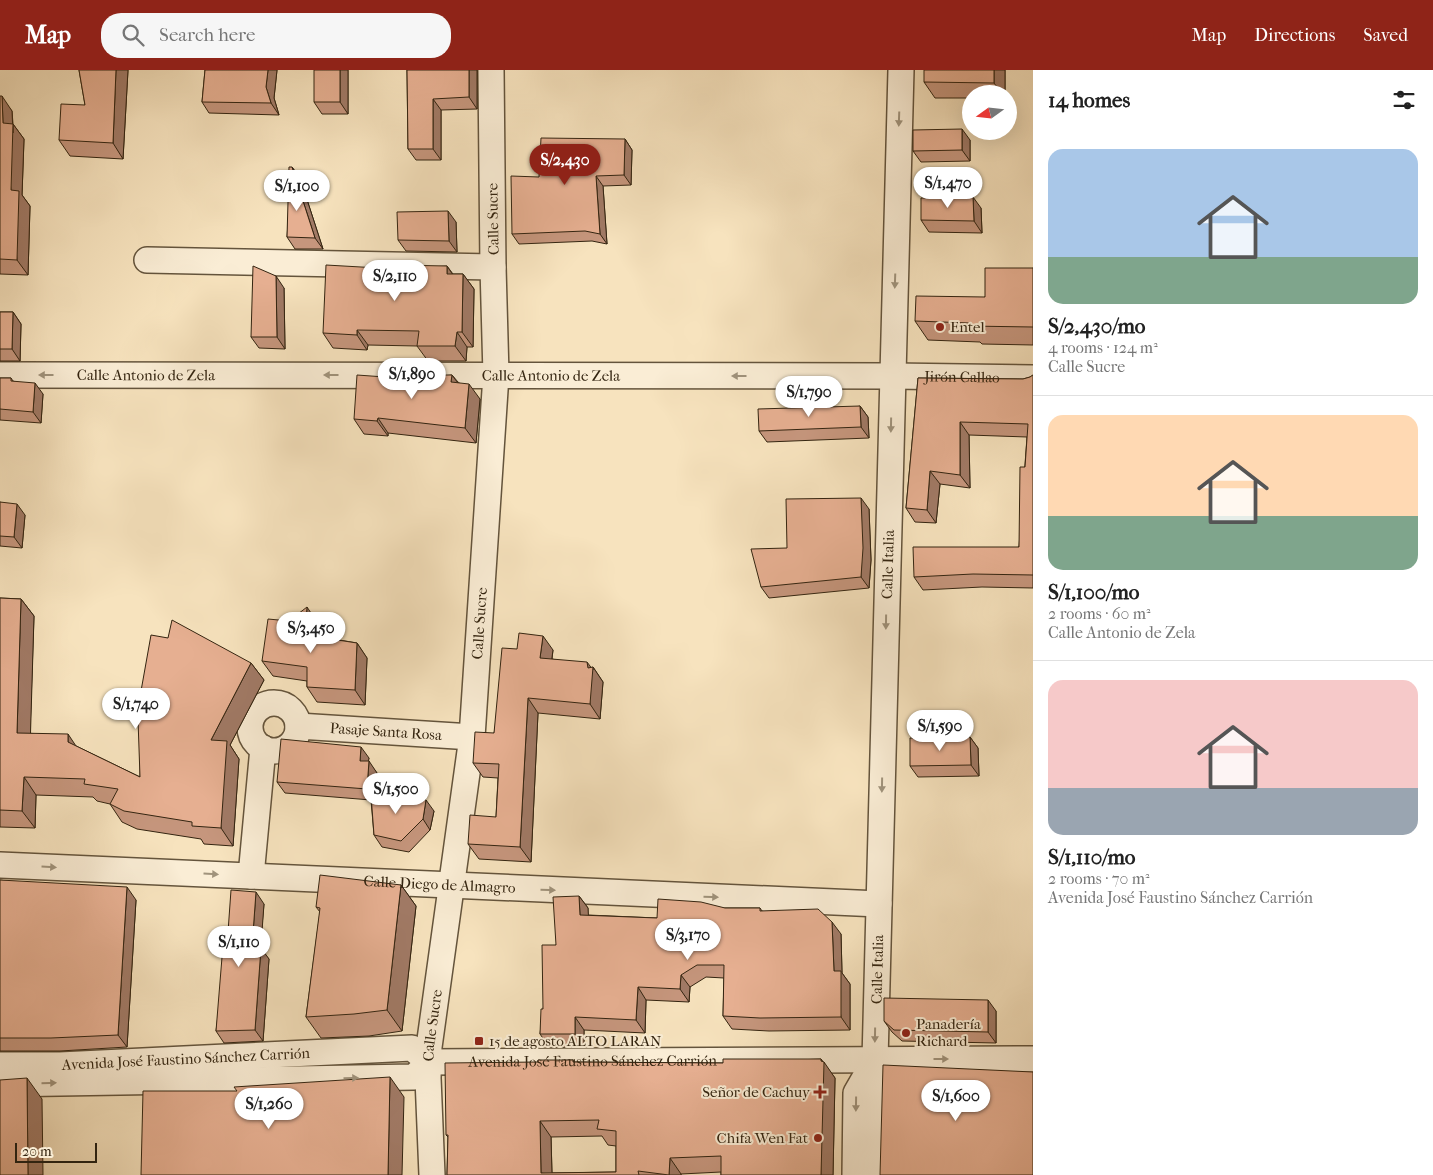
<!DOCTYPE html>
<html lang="en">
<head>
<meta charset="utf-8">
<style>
  :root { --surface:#fff; --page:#f6f6f6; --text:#222; --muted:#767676; --line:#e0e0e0; --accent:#8f2418 }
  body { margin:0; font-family:"IM FELL French Canon",serif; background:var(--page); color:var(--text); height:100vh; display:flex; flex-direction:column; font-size:19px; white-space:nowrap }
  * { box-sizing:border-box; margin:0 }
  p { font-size:16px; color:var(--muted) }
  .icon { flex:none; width:28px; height:28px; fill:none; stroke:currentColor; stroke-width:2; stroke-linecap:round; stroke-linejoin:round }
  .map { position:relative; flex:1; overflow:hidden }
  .sheet { display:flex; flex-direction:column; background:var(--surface); width:400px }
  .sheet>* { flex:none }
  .needle { width:32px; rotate:255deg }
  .fabs { position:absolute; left:962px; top:15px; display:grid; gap:10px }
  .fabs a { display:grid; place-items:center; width:55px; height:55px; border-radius:50%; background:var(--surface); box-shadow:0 5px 20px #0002; font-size:25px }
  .scale { position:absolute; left:15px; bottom:12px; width:82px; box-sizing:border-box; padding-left:5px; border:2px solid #332410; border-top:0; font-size:14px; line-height:18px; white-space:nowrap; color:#332410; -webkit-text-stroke:4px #faedd5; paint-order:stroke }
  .price { position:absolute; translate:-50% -42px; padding:0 11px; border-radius:18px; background:#fff; color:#222; font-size:16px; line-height:32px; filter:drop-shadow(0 1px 2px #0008) }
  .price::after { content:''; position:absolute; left:50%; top:30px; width:15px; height:11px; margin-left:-8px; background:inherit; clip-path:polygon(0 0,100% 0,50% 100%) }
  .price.selected { background:var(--accent); color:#fff }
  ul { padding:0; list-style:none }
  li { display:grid; align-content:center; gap:10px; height:265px; padding:0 15px }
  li+li { border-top:1px solid var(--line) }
  li span { display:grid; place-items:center; height:155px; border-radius:15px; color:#555 }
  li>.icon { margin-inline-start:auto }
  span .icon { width:90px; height:90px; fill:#fffc; stroke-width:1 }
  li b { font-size:21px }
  h2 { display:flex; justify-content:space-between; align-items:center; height:60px; padding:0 15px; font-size:21px }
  header { display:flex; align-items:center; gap:30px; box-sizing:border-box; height:70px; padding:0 25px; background:var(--accent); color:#fff }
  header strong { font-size:24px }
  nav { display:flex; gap:28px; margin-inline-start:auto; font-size:18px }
  .search { width:350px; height:45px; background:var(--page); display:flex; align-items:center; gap:12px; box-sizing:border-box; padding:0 18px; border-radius:20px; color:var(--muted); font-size:19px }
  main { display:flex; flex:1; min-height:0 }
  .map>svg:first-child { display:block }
</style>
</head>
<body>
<header>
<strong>Map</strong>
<div class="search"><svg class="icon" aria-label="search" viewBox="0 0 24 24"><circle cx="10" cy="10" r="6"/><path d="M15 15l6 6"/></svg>Search here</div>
<nav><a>Map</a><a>Directions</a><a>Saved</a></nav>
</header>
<main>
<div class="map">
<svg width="1033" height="1105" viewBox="0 0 1033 1105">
  <rect width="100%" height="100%" fill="#f7e3be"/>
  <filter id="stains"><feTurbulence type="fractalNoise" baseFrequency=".004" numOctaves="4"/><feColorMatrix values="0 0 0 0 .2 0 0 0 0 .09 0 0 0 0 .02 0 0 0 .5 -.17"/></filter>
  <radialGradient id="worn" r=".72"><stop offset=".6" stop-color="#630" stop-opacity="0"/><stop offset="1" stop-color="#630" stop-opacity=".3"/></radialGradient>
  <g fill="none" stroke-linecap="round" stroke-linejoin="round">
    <g stroke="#64543c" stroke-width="28">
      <g id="street">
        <path d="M147,190L493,197"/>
        <path id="s1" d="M0,305L893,306L1033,308"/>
        <circle cx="274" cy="657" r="24"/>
        <path id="s2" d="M298,656L472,667"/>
        <path id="s3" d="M0,795L879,834"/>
        <path d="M251,806L263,678"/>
        <path id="s4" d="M0,995H60L412,978L429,992L1033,989"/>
        <path d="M0,1014L414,1007L429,992"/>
        <path id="s5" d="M432,1105L428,1008L429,977L472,667L496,305L493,197L491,0"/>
        <path d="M855,1105L856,1023L875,990"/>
        <path id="s6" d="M877,1105L879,1018L875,990L901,0"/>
      </g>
    </g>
    <use href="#street" stroke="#faedd5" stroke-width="25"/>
  </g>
  <path fill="#c6967d" stroke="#332410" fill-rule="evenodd" d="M79,0H128L123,89L70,86L59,70L85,35Z
    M205,0H277L274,28L279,45L209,43L202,32Z
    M348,0V44H322L314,32Z
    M407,0H477V39L441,40V90H416L408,79Z
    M1005,0V24H971V28H935L924,12Z
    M0,26L12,41L13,54L24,69L22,125L30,136L28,205L0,204Z
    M625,69L632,80L631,115L603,116L607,174L592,171L519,174L512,164L539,107Z
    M970,70V91L921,92L913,81Z
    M292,97L300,108L323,179H295L287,167Z
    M981,138L982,163L929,162L921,150Z
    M456,152L457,182L406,181L398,170Z
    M447,196L453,204H463L474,219L473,277H467L466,291H428L417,276L368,275L367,280L333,278L323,263L396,199Z
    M1033,198V275L982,274L980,272L928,270L915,251L985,227Z
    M284,218L285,279L259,278L251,267Z
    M0,242H13L21,254L20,291H0Z
    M452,305L458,312L480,329L476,373L388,363V366L364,364L354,349L413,309Z
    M1033,305V518L982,517L923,520L914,507L1019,477L1027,367L969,365L970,418L940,414L936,453L915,452L906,438L918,308L1023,309L1030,307Z
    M0,308H11L13,311L43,324L41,353L0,350Z
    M860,336L868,347L869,368L767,372L759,361Z
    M0,432L25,445L22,478L0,476Z
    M869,439L871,490L869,518L769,528L761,517L787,478Z
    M0,528L21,529L34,546L30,663L76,676L140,707L141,621L251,593L264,610L230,675L239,689L233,776L204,774L201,769L137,759L122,752L110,734L97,731L93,727L36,725L35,758L0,757Z
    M289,551L317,552L316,566L357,573L367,588L365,635L317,632L307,617V611L273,606L262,591Z
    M517,579L553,580L552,589L591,598L593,597L603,612L600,649L538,643L531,792L479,789L468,774L496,747L498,708L483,707L473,693L494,663Z
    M970,667L978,678L979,706L918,707L910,696Z
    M369,688L368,691L377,703L376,725L434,741L430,760L409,782L382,777L374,765L371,730L285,723L277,712Z
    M0,810L136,830L127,977L60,981H0Z
    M401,815L416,836L402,961L369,966L321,968L306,947L320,842L316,837Z
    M579,826L588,838V845L657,848L725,838H760L762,841L841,864L842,903L850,914V960L769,961L732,959L723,946L724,908L706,907L690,917L689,932L646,930L645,963L584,960V977H549L540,964L543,939L556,875Z
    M264,834L260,878L269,889L263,971L224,973L216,961L227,876Z
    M996,941V973L902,971L892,962L884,951Z
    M821,989L835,1008L833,1105H721V1102L681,1104V1105H447L448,1067L446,1065L538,992L573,990L574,992L723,993ZM602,1066L608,1075L616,1076V1102L552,1103L551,1067Z"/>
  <path fill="#a17a66" stroke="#332410" d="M116,0H128L123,89L113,73Z
    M268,0H277L274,28L279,45L271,33L266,17Z
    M340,0H348V44L340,32Z
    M469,0H477V39L469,27Z
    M994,0H1005V24H1002L994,13Z
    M2,26L12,41L13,63V54L24,69L22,125L30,136L28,205L17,190L11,120L3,53Z
    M433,29L441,40V90L433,79Z
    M962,59L970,70V91L962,80Z
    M625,69L632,80L631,115L624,105Z
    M292,97L300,108L323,179L315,168Z
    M596,106L603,116L607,174L600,164Z
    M973,127L981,138L982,163L974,151Z
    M448,141L456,152L457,182L449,171Z
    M447,196L457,211L447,204Z
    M463,204L474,219L473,277L462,262Z
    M276,206L284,218L285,279L277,267Z
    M13,242L21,254L20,291L12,279Z
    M357,260L368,275L367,280L357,265Z
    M457,262L467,277L466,291L455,276Z
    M452,305L463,320L451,312Z
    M35,313L43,324L41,353L33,342Z
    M469,314L480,329L476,373L465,358Z
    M860,336L868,347L869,368L861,357Z
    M378,348L388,363V366L377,351Z
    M960,352L969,365L970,418L960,405Z
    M930,401L940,414L936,453L927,440Z
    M861,428L869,439L871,490L869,518L861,507Z
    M17,434L25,445L22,478L14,467Z
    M21,529L34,546L30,680L17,663Z
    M307,537L317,552L316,580L305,565Z
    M543,566L553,580L550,602L540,588Z
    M357,573L367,588L365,635L355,620Z
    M587,592L593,600V597L603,612L600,649L590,634Z
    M251,593L264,610L230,675L239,689L233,776L221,758L211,670Z
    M528,628L538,643L531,792L520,777Z
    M68,664L80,682L68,672Z
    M970,667L978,678L979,706L971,695Z
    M361,677L369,688L367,702L360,691Z
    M369,691L377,703L375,731L367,719Z
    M24,707L36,725L35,758L22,741Z
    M426,730L434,741L430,760L423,749Z
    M401,815L416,836L402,961L387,940Z
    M127,817L136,830L127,977L118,965Z
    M256,822L264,834L260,889L252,877Z
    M579,826L588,838L589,857L580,845Z
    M832,852L841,864L842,903L850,914V960L841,947L834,901Z
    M261,878L269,889L263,971L255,960Z
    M681,905L690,917L689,932L680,919Z
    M638,917L646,930L645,963L636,950Z
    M988,930L996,941V973L988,962Z
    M575,947L584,960V977L575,964Z
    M821,989L824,994V992L835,1008L833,1105H821Z
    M390,1007L404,1027L402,1105H388Z
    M27,1008L42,1029L43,1105H28Z
    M540,1051L551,1067L552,1105L541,1103Z
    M670,1088L681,1104V1105H669Z"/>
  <path fill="#e6af91" stroke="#332410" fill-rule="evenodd" d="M79,0H116L113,73L59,70L61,34L85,35Z
    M205,0H268L266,17L271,33L202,32Z
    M314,0H340V32H314Z
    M407,0H469V27L433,29V79H408Z
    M924,0H994V13L924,12Z
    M0,26H2L3,53L13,54L11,120L19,121L17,190L0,189Z
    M962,59V80L913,81V60Z
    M541,68L625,69L624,105L596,106L600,164L585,161L512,164L511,106L539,107Z
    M289,97H292L315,168L287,167Z
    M973,127L974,151L921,150V128Z
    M448,141L449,171L398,170L397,142Z
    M326,195L396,199V195L447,196V204H463L462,262H457L455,276H417L419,261L357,260V265L323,263Z
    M253,196L276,206L277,267H251Z
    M985,198H1033V257L968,256L969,253L915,251L916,226L985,227Z
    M0,242H13L12,279H0Z
    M357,305L413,309L414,305H452L451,312L469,314L465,358L378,348L377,351L354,349Z
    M1033,305V505L973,504L914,507L913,477H1019L1020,397H1025L1028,354L960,352V405L930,401L927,440L906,438L918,308L1023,309L1030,307Z
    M0,308H11V311L35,313L33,342L0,339Z
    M860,336L861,357L759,361L758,339Z
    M861,428L863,478L861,507L761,517L751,479L787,478L786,429Z
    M0,432L17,434L14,467L0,466Z
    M0,528L21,529L17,663L68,664V672L140,707L137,621H141L151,565L168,568L172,550L251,593L211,670L227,671L221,758L192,756V752L124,741L110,734L118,719L84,714L85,709L24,707L22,741L0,740Z
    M307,537L305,565L357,573L355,620L307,617V597L262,591L268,549L289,551Z
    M519,563L543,566L540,588L587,592L588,598L593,597L590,634L528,628L520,777L468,774L470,745L496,747L499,694L473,693L475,662L494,663L502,578L517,579Z
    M970,667L971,695L910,696V668Z
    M281,669L361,677L360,691H369L367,719L277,712Z
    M391,724L426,730L423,749L401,771L374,765L371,725Z
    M320,805L401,815L387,940L354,944L306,947L320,838L316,837Z
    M0,810L127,817L118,965L51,968H0Z
    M231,820L256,822L252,877L261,878L255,960L216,961L223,875L227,876Z
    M579,826L580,845L657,848L658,829L701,832L725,838H760V841L818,839L832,852L834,901H841V947L760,948L723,946L724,895H697L681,905L680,919L638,917L636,950L575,947V964H540L541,939H543L542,875H556L553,827Z
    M884,928L988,930V962L894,960L884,951Z
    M723,989H821V991L824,992L821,1105H721V1086L670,1088L669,1105L638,1101L639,1105H447L448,1065H446L445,993L538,992V990H573V992L723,993ZM599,1050L597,1059L616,1061V1102L541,1103L540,1051Z
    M883,995L1033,1002V1105H880Z
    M390,1007L388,1105H141L143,1021H237L234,1017Z
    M27,1008L28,1105H0V1010Z"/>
  <defs><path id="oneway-solid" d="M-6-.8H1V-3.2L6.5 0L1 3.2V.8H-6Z" transform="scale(1.25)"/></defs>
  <g fill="#a0937c">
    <use href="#oneway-solid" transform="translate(899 49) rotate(92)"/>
    <use href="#oneway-solid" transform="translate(895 211) rotate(92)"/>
    <use href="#oneway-solid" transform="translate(46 305) rotate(180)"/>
    <use href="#oneway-solid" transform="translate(331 305) rotate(180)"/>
    <use href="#oneway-solid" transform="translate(739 306) rotate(-180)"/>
    <use href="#oneway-solid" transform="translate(891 355) rotate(91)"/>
    <use href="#oneway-solid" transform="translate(886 552) rotate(91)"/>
    <use href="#oneway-solid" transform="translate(882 715) rotate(91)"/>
    <use href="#oneway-solid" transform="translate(49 797) rotate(3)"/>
    <use href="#oneway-solid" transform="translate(211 804) rotate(3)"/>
    <use href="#oneway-solid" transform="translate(548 820) rotate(2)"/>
    <use href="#oneway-solid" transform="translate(711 827) rotate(2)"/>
    <use href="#oneway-solid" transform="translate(875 965) rotate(91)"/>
    <use href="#oneway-solid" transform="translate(941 989)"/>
    <use href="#oneway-solid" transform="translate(351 1008) rotate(-1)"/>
    <use href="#oneway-solid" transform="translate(49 1013) rotate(-2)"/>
    <use href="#oneway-solid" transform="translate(856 1034) rotate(91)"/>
  </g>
  <g fill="#8f2418" stroke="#faedd5" stroke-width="2">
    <circle cx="940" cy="257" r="5"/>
    <circle cx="906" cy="963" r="5"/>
    <rect x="474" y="966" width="10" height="10" rx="2.5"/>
    <path d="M817.5 1014.5h5v5h5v5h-5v5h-5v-5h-5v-5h5z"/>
    <circle cx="818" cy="1068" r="5"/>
  </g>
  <g text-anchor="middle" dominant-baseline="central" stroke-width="4" stroke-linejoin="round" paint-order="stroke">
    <g font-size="15" fill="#332410" stroke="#faedd5">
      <text transform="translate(493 149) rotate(-91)">Calle Sucre</text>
      <text stroke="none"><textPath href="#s1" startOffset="146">Calle Antonio de Zela</textPath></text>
      <text stroke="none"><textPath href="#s1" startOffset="551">Calle Antonio de Zela</textPath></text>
      <text stroke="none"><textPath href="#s1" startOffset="962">Jirón Callao</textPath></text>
      <text stroke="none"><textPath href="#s6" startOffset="611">Calle Italia</textPath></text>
      <text stroke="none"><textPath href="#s5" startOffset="555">Calle Sucre</textPath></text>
      <text stroke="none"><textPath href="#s2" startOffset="88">Pasaje Santa Rosa</textPath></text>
      <text stroke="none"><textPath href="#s3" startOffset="440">Calle Diego de Almagro</textPath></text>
      <text stroke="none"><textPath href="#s6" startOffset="206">Calle Italia</textPath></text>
      <text stroke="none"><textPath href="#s5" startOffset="150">Calle Sucre</textPath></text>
      <text stroke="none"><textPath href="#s4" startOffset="186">Avenida José Faustino Sánchez Carrión</textPath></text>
      <text stroke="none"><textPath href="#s4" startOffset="598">Avenida José Faustino Sánchez Carrión</textPath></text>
    </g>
    <g font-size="15" fill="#332410" stroke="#faedd5" text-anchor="start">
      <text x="950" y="257">Entel</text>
      <text x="916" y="954">Panadería<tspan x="916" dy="17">Richard</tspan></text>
      <text x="489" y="971">15 de agosto ALTO LARAN</text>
      <text x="810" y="1022" text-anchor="end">Señor de Cachuy</text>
      <text x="808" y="1068" text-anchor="end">Chifa Wen Fat</text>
    </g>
  </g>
  <rect width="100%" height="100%" filter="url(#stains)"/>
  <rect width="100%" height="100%" fill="url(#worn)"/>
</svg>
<div class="fabs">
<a><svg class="needle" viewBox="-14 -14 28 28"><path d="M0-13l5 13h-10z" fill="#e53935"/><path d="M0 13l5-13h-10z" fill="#767676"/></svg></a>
</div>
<div class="scale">20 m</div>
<b class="price selected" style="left:565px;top:116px">S/2,430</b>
<b class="price" style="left:948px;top:139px">S/1,470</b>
<b class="price" style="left:297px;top:142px">S/1,100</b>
<b class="price" style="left:395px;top:232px">S/2,110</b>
<b class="price" style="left:412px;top:330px">S/1,890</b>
<b class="price" style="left:809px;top:348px">S/1,790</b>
<b class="price" style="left:311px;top:584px">S/3,450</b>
<b class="price" style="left:136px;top:660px">S/1,740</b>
<b class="price" style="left:940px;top:682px">S/1,590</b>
<b class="price" style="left:396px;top:745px">S/1,500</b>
<b class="price" style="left:688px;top:891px">S/3,170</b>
<b class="price" style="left:239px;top:898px">S/1,110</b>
<b class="price" style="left:956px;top:1052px">S/1,600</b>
<b class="price" style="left:269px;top:1060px">S/1,260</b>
</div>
<section class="sheet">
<h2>14 homes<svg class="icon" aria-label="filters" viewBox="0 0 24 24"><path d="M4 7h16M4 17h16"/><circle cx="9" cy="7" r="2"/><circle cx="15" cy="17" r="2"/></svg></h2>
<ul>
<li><span style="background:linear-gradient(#a9c7e8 70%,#7fa58c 0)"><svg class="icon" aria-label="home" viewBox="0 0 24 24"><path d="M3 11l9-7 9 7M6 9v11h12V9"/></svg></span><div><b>S/2,430/mo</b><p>4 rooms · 124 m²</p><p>Calle Sucre</p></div></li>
<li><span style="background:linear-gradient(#ffd9b3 65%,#7fa58c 0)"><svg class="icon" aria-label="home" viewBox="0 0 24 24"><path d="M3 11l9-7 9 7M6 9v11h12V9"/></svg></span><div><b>S/1,100/mo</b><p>2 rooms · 60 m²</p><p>Calle Antonio de Zela</p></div></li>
<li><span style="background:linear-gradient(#f6c9c9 70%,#9aa5b1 0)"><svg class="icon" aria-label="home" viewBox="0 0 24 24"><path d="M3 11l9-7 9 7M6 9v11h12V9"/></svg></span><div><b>S/1,110/mo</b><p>2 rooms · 70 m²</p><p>Avenida José Faustino Sánchez Carrión</p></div></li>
</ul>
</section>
</main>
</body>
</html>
